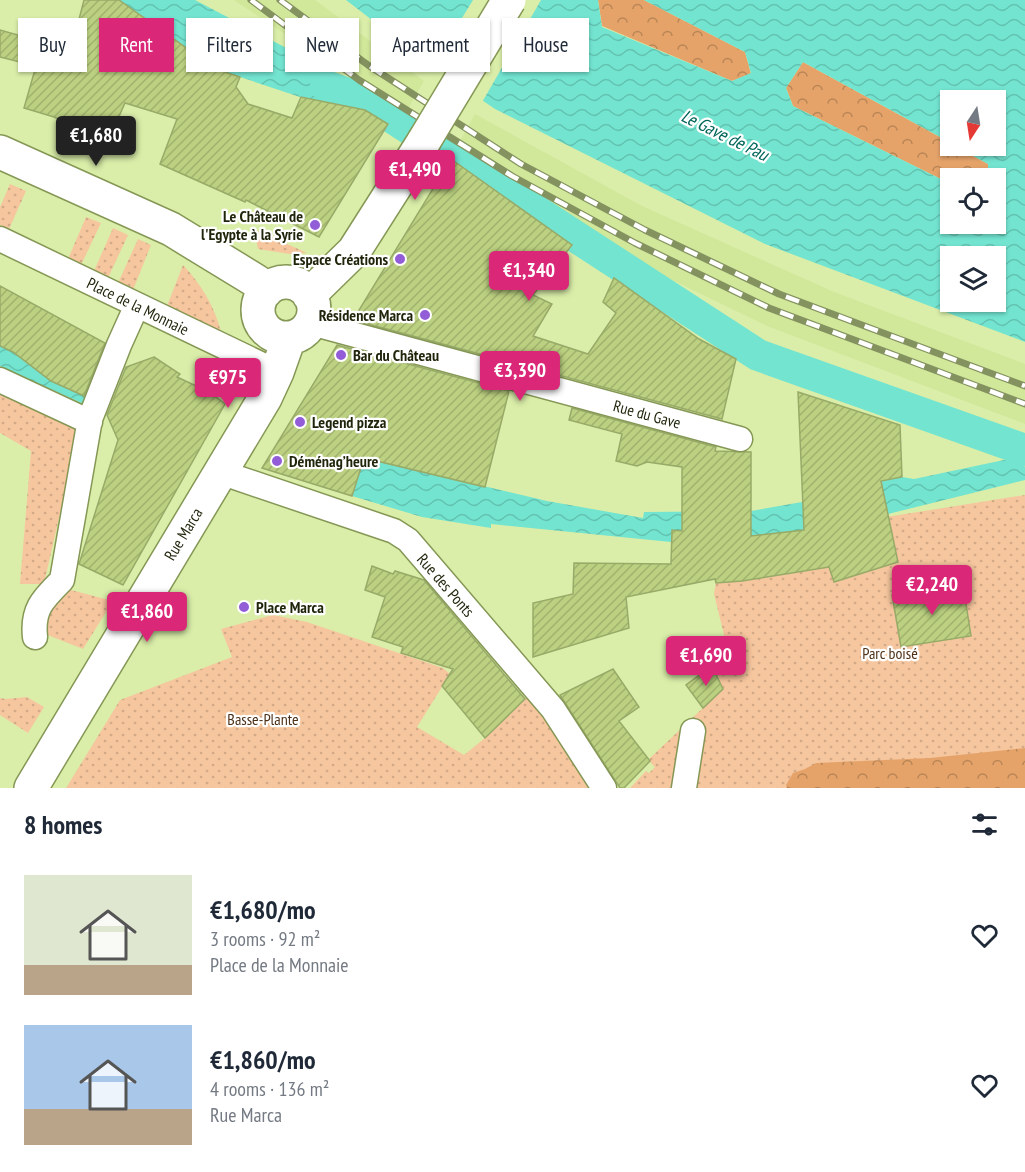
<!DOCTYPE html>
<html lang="en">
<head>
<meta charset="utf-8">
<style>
  :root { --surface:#fff; --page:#f2f2f3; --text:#1f2937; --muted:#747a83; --accent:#db2777 }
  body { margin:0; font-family:"PT Sans Narrow",sans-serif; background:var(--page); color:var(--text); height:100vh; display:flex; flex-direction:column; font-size:22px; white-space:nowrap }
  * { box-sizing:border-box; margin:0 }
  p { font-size:20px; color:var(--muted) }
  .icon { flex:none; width:33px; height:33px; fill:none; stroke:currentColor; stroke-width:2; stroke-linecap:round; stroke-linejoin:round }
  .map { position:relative; height:788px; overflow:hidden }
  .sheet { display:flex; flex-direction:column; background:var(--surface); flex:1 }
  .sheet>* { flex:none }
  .banner { position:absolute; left:18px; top:18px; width:600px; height:54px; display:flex; gap:12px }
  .needle { width:39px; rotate:192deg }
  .fabs { position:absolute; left:940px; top:90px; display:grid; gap:12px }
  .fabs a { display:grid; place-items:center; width:66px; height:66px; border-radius:0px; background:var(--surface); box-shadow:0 2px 4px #0004; font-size:30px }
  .price { position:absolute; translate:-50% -51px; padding:0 14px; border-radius:6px; background:var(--accent); color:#fff; font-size:20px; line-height:39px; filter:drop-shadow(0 2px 3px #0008) }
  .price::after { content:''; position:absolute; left:50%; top:36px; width:18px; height:14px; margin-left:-9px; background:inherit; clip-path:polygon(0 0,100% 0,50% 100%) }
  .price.selected { background:#222; color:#fff }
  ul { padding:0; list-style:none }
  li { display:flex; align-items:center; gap:18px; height:150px; padding:0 24px }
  li span { display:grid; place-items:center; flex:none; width:168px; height:120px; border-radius:0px; color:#555 }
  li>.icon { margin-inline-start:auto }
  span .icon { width:72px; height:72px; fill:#fffc; stroke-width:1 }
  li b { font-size:26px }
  h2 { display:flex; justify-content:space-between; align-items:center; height:72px; padding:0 24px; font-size:26px }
  .tag { padding:0 21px; border-radius:0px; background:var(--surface); box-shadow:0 2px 4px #0004; font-size:21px; line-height:54px }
  .tag.selected { background:var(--accent); color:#fff }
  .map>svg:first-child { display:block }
</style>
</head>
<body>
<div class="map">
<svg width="1025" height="788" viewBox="0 0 1025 788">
  <defs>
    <pattern id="grass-dots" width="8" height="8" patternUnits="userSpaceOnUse" patternTransform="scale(1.5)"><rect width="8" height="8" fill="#f6c69e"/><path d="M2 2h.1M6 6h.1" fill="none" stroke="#d2aa87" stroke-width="1.8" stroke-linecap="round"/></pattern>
    <pattern id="forest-crowns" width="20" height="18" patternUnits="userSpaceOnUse" patternTransform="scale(1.5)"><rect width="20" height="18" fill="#e5a36a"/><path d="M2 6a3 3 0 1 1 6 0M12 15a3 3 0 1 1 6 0" fill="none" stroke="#b98555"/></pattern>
    <pattern id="water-waves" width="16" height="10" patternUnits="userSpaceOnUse" patternTransform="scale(1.5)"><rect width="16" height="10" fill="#73e4d0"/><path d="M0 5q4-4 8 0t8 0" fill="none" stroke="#63c3b1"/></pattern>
    <pattern id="building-hatch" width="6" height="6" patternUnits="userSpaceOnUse" patternTransform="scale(1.5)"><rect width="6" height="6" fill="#bbd080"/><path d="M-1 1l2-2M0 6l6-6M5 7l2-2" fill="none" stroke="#a0b26d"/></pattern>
  </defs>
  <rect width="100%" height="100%" fill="#daeea9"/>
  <path fill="#d1e79a" d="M234,0H315L424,81L405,114Z
    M475,114L642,206L834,292L1025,364V424L767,326L600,245L453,154Z"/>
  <path fill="url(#grass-dots)" d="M10,184L26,191L9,229L0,225V207Z
    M86,217L101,223L81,265L68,259Z
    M113,228L128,235L108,278L94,271Z
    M254,229L307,253L290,254L258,249Z
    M138,239L151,245L133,290L118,283Z
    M183,265C201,284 215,307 221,332L167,306Z
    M0,389L79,429L44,584H20L31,451L0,433Z
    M1025,495V788H630L646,771L649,773L655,767L650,762V758L723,689L706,654L726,643L714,594L722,543Z
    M67,589L113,601L83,649L45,634L50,611Z
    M273,615L307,622L443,668L450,674L417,727L464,755L485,738L527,697L551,727L593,788H66L120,700L232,657L221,629Z
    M27,697L44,707L28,733L0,715V698L6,699Z"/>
  <path fill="url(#forest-crowns)" d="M598,0H644L745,52L751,74L732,81L602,26Z
    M803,62L951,143V146H955L988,164V178H951V184L793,106L786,88Z
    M1025,748V788H787L786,785L793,773L805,769L816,763L930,758Z"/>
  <path fill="url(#water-waves)" fill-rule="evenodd" d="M119,0H195L332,72L339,77L370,92L365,110L300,97L216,69Z
    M346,0H598L602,27L732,81L751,73L745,52L644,0H1025V342L765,244L495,109L429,64ZM803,62L951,143V100H996V146H955L988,164V178H996V224H951V184L793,106L786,88ZM951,256H996V302H951Z
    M0,346L13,352L51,381L91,399L88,406L0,366Z
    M1018,457L1025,467V480L888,514L789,534L787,532L720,540V532L672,530L671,542L491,524V528L422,517L352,496L364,458L547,501L643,518L644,512L751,511L802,502L803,496L902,477L914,479Z"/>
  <path fill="#daeea9" d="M473,0H541L481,104L431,69Z"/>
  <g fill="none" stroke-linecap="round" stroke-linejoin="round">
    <path stroke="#73e4d0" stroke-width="32" d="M326,86L367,101L758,355L1025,450"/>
  </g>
  <path fill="url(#building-hatch)" stroke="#98aa68" stroke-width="1.5" d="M84,0H119L216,69L240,77L236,87L248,104L292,118L301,97L365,110L388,124L319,237L246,200L245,202L160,164L177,119L125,103L108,141L54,117L24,108L36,66L0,57V30L71,50Z
    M451,159L572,245L533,295L552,304L533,336L588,354L616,313L603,302L614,278L699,339L736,359L722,419L353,320Z
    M0,286L105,343L84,396L51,381L13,352L0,346Z
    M337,345L509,391L485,487L364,458L352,496L262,468Z
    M154,357L180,374L177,377L209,392L225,404L123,585L79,564L118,440L107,415L126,367Z
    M798,392L900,425L902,477L881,481L898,562L834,582L829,567L742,581L716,583L715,579L626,597L629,628L533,657V603L573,594L574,563L671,564L672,530L682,531V467L647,462L637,466L616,461L622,434L569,420L572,408L716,447L715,451L751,452V536L804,530Z
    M372,566L393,574L395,571L424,580L525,699L485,738L442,686L453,669L401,653L403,647L372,637L385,597L365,590Z
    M963,585L971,636L901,647L892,595Z
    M712,666L723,689L703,708L686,685Z
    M613,669L639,707L619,721L650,761L624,788H620L560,695Z"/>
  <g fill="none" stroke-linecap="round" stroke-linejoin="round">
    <g stroke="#859755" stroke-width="27">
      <path id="street" d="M0,239L277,372
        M311,323L740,439
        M0,380L90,422
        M220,472L394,531L408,540L553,709L604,788
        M35,637C32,609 43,599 62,580L90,419L119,345L137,305
        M684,788L693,731"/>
    </g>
    <g stroke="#859755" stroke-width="36">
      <path id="secondary" d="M0,152L171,229L256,281L266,291
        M258 310a28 28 0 1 1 56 0a28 28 0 1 1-56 0Z
        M309,295L354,251L424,141
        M31,788L265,398L277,372L289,338"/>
    </g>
    <use href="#street" stroke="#fff" stroke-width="24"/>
    <use href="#secondary" stroke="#fff" stroke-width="33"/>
    <g stroke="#849260" stroke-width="7">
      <path id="rail" d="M251,0L359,80L512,176L635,243L769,308L1025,404
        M280,0L368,65L521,164L645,230L779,294L1025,386"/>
    </g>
    <use href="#rail" stroke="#fff" stroke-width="4.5" stroke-dasharray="14" stroke-linecap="butt"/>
    <g stroke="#859755" stroke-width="36" stroke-linecap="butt">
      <path id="secondary-bridge" d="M424,141L509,0"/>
    </g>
    <use href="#secondary-bridge" stroke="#fff" stroke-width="33"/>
  </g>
  <g fill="#925dd6" stroke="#fff" stroke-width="2">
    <circle cx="315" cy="225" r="6"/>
    <circle cx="400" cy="259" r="6"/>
    <circle cx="425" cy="315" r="6"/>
    <circle cx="341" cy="355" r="6"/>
    <circle cx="300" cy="422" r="6"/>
    <circle cx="277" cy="461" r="6"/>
    <circle cx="244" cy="607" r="6"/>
  </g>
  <g text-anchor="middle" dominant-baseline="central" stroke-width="4.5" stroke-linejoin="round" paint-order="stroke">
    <g font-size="16" font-weight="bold" fill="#1e250a" stroke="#fff" text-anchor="start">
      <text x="303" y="216" text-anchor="end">Le Château de<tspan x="303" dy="18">l'Egypte à la Syrie</tspan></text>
      <text x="388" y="259" text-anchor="end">Espace Créations</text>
      <text x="413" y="315" text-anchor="end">Résidence Marca</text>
      <text x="353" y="355">Bar du Château</text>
      <text x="312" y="422">Legend pizza</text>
      <text x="289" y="461">Déménag’heure</text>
      <text x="256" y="607">Place Marca</text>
    </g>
    <g font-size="16" fill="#1e250a" stroke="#fff">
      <text transform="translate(138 306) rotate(26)">Place de la Monnaie</text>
      <text transform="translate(647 414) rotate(15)">Rue du Gave</text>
      <text transform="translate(183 534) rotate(-59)">Rue Marca</text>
      <text transform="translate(446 585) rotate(49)">Rue des Ponts</text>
    </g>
    <g font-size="16" fill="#4d3118" stroke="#fff">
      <text x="890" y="653">Parc boisé</text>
      <text x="263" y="719">Basse-Plante</text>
    </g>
    <g font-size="18" font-style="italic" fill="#006559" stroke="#fff">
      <text transform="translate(725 135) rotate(26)">Le Gave de Pau</text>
    </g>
  </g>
</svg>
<div class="fabs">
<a><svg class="needle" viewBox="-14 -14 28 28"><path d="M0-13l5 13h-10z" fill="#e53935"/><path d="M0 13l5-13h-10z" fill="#747a83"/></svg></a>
<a><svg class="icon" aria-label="locate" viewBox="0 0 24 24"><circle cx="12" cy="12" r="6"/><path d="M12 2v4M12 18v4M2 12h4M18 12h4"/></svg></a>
<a><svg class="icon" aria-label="layers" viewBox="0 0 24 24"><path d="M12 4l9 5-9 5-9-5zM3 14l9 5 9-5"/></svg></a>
</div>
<b class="price selected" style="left:96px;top:167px">€1,680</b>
<b class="price" style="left:415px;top:201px">€1,490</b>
<b class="price" style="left:529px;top:302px">€1,340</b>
<b class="price" style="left:520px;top:402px">€3,390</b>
<b class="price" style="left:228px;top:409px">€975</b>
<b class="price" style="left:932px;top:616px">€2,240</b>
<b class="price" style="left:147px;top:643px">€1,860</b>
<b class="price" style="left:706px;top:687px">€1,690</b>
<div class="banner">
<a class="tag">Buy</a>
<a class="tag selected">Rent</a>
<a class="tag">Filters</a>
<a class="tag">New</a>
<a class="tag">Apartment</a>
<a class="tag">House</a>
</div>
</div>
<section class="sheet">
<h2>8 homes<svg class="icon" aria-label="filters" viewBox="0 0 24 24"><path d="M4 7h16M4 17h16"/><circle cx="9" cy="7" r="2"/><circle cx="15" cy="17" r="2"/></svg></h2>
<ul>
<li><span style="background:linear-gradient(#dfe7d0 75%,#b9a48a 0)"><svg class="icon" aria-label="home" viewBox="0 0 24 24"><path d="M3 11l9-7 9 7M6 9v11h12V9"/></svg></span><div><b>€1,680/mo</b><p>3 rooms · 92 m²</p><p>Place de la Monnaie</p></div><svg class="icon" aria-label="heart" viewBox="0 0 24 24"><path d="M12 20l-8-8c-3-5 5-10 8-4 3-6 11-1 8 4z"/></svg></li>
<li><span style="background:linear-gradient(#a9c7e8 70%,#b9a48a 0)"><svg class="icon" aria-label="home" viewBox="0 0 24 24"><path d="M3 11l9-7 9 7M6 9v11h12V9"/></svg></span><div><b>€1,860/mo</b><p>4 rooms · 136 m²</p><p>Rue Marca</p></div><svg class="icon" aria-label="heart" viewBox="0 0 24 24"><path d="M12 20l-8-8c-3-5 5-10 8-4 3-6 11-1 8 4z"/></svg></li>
</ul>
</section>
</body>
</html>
